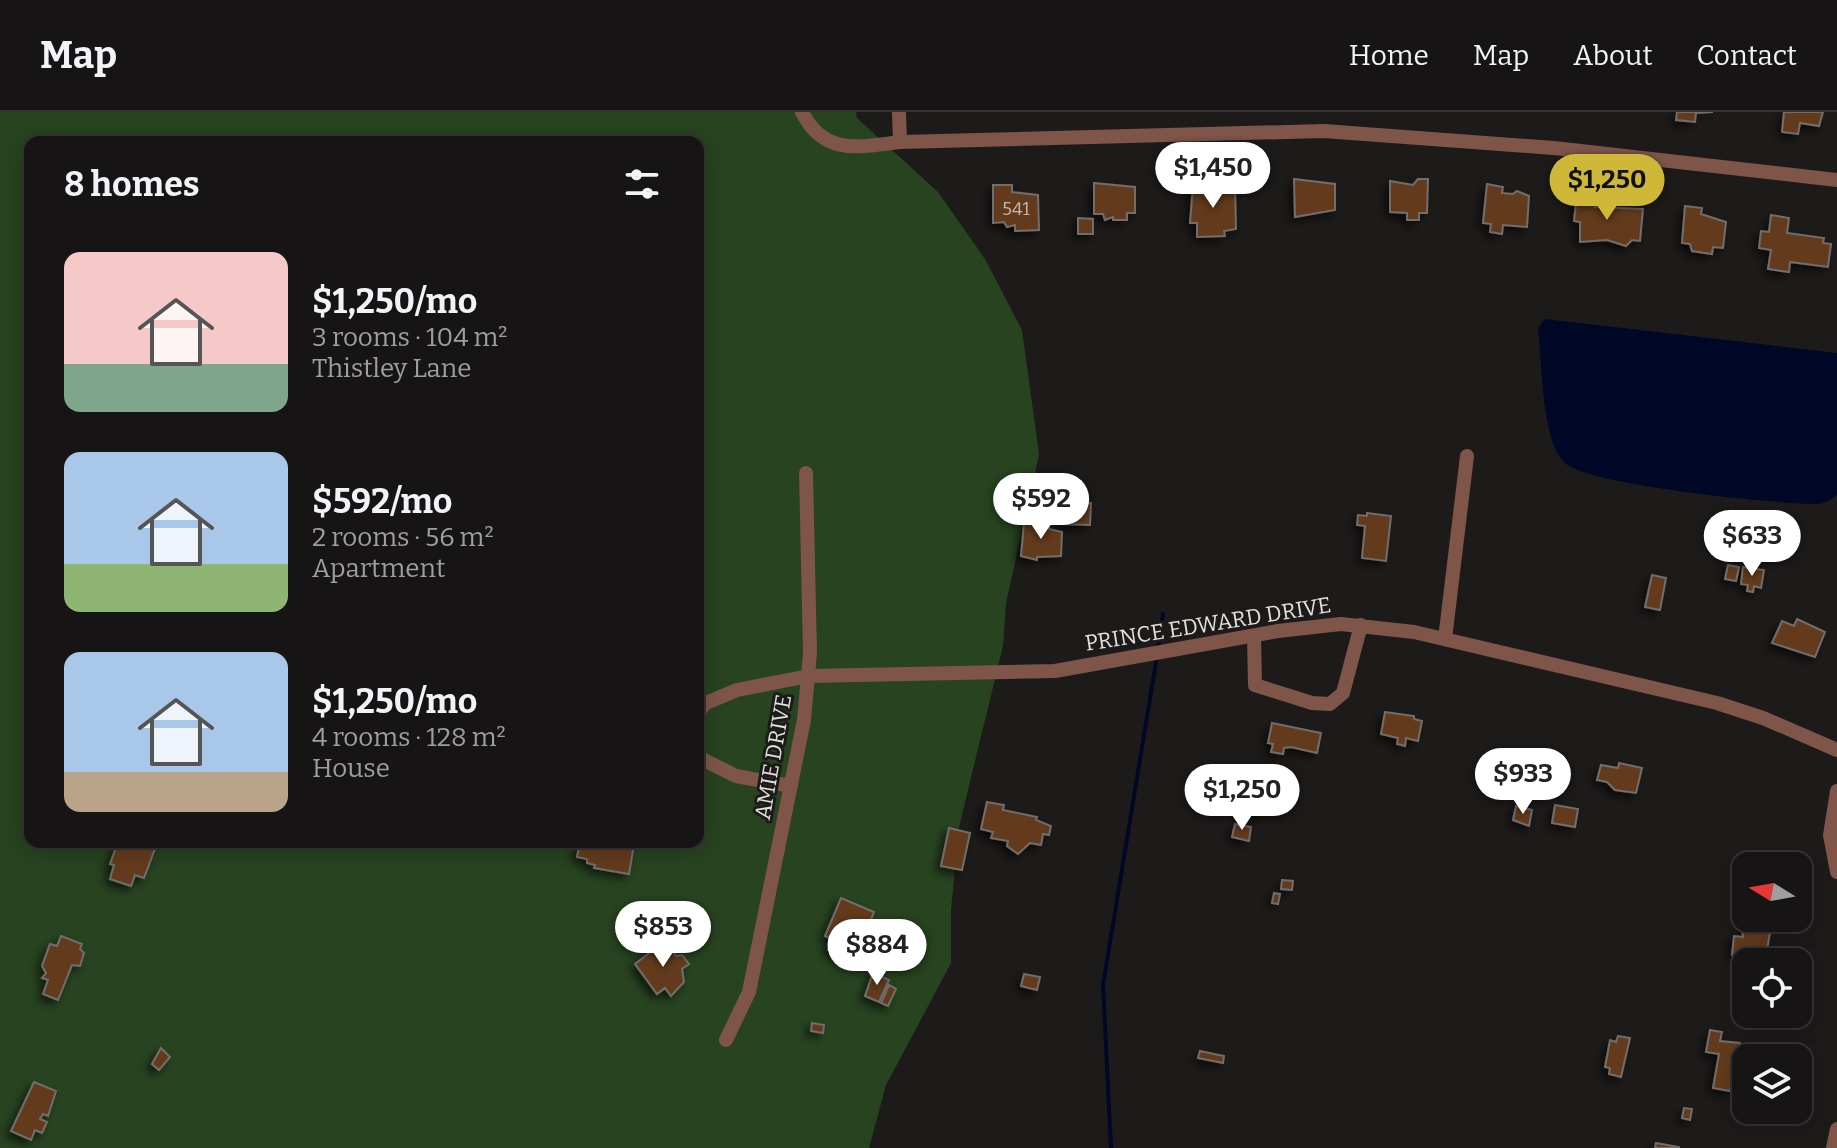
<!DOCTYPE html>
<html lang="en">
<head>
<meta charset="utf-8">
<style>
  :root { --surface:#161414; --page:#232122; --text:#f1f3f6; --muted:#9e9ea0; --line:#353334; --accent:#cfb837 }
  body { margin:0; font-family:Bitter,serif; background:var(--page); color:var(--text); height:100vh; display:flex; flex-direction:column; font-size:30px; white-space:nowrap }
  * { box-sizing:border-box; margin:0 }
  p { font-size:26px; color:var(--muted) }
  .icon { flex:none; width:44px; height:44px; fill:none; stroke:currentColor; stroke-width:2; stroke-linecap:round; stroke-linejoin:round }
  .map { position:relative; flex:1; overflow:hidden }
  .panel { position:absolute; left:24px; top:24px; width:680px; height:712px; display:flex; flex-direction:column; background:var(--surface); border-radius:16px; box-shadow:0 4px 20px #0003,0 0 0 2px var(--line) }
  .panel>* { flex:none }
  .needle { width:52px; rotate:281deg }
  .controls { position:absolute; left:1732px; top:740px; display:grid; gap:16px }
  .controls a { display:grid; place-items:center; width:80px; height:80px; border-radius:16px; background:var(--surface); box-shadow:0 4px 20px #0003,0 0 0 2px var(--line); font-size:40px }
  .price { position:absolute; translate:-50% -68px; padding:0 18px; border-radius:28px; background:#fff; color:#222; font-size:26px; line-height:52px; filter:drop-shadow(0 2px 4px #0008) }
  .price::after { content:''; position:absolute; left:50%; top:48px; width:24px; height:18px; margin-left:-12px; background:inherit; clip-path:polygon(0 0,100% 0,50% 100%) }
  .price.active { background:var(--accent); color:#111 }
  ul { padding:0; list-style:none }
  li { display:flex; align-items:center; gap:24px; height:200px; padding:0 40px }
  li span { display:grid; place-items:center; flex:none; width:224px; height:160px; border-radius:16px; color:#555 }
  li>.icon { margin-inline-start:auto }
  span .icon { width:96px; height:96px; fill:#fffc; stroke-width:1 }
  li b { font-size:34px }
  h2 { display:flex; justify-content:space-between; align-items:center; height:96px; padding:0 40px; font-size:34px }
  header { display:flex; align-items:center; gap:48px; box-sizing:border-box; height:112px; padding:0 40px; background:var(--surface); border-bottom:2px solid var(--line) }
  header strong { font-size:38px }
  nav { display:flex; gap:44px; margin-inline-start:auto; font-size:28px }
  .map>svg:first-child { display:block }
</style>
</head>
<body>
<header>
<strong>Map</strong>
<nav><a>Home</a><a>Map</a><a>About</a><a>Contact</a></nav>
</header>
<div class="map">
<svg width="1837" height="1036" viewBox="0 0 1837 1036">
  <defs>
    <filter id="shadow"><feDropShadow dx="-4.5" dy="4.5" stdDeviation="4" flood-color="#0009"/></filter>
  </defs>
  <rect width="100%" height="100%" fill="#1d1b1a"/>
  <path fill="#274320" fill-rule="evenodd" d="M0,0H856L857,6L938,80L985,147L1022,218L1039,342L1006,491L1003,534L959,715L951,798V851L886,973L869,1036H0ZM30,30H698V730H30Z"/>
  <path fill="#000727" d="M1545,207L1837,241V383C1830,388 1825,392 1816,392C1776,392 1587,373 1565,351C1541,328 1542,250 1538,216Z"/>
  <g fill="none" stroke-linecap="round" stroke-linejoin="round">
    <path stroke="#000727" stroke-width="4" d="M1158,535L1163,502
      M1111,1036L1103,873L1157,544"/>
  </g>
  <path fill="#633b1e" stroke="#706d6b" stroke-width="2" filter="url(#shadow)" d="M1677,0H1713L1696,1L1695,10L1676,8Z
    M1784,0H1823L1819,14L1800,11L1798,22L1782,20Z
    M1294,67L1335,72V98L1295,105Z
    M1418,67H1428L1427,101H1419V108H1407V101L1390,100V69L1413,73Z
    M1212,69V81H1218L1219,72L1235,74L1236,117L1224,119L1225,124L1197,125V111H1190L1193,73Z
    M1094,71L1135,75V101H1127V108H1113V105L1105,108L1103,102H1094Z
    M1487,72L1503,75L1502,81L1513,82L1517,79L1529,84L1527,115L1503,113L1502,122L1490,120L1491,112L1483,111Z
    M993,73H1012V80L1038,83L1039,118L1015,119V113L1007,115L1004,110L993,111Z
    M1577,82L1597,86L1595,95L1643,97L1640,129L1632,128L1626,134L1607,128L1580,130V110L1574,109Z
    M1685,94L1702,96L1701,102L1726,110L1723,136L1713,135L1712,142L1692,139L1690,132L1682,131Z
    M1771,103L1789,106L1787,121L1824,126L1823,131L1831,132L1828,155L1790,150L1789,160L1768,157L1771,138L1759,136L1761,119L1769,120Z
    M1078,106L1093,107V122H1078Z
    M1065,385H1071L1070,390L1091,391L1090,413L1062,412Z
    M1367,401L1391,404L1386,449L1362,446L1365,414L1357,413L1358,403L1367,404Z
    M1034,409L1050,410L1049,417L1062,420L1061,444L1037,445V448L1021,444L1024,411Z
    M1728,453L1739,455L1736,469L1725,467Z
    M1743,455L1764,458L1761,476L1754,474L1753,480L1747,479L1748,473L1741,472Z
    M1652,463L1666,466L1660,498L1645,495Z
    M1797,507L1825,520L1815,545L1772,531L1782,509L1794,514Z
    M1385,600L1414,604V607L1422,609L1418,629L1406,626L1405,634L1397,632L1398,626L1381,622Z
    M1272,611L1321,621L1317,641L1291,635L1284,636L1283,642L1271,640L1273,632L1268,631Z
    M1619,651L1642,656L1636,681L1615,678L1607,670L1597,668L1601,653L1618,656Z
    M1244,665L1269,670L1262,701L1238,696Z
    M987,690L1004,693L1003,698L1037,705L1036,708L1051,714L1049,723L1043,722L1041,733L1030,731L1018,742L1007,734L1008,729L991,726L993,720L981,717Z
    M1555,693L1578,697L1575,715L1552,711Z
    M1516,694L1532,698L1529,714L1513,708Z
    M1235,712L1251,715L1249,729L1232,725Z
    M949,716L970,721L962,758L941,754Z
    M118,730H146L156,734L144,766L135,763L131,774L110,767L114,753L110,752Z
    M580,730L634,732L629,762L594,756L595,753L587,751V747L577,745Z
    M1282,768L1293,769L1292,778L1281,777Z
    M1274,781L1280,782L1278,792L1272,791Z
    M841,786L874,800L864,824L858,825L851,847L828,838L832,827L825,824Z
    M1750,806H1768L1765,820L1770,821L1765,849L1732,843L1734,824L1743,825L1742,817L1748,818Z
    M646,815V823L636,824L635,816Z
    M61,824L82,832L80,837L84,841L80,854L72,853L58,888L43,882L48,868L42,866L46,861L42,854L50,832L57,834Z
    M665,829L676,844L682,843L689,852L682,857L684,870L671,884L665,876L657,882L635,852Z
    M873,861L889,868L879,890L865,884Z
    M1024,862L1040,865L1037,878L1021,874Z
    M889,873L896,877L888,894L881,891Z
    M812,911L824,913L823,921L811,919Z
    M1710,918L1722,920L1720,929L1740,931L1730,979L1713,976L1719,942L1706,940Z
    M1618,924L1630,926L1621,965L1609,962L1610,956L1605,955L1610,928L1616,930Z
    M161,936L170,945L159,958L152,952Z
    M1200,939L1224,944L1223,951L1198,946Z
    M34,970L56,979L48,1004L43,1002L40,1007L47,1010L42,1021L35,1018L31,1028L11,1019Z
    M1684,996L1692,997L1690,1008L1682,1006Z
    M1656,1031L1679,1035V1036H1655Z"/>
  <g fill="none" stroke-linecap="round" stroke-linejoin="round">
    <path stroke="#7f5549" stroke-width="14" d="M802,0C824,44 859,35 900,30L1324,19L1554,36L1837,68
      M899,0L900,30
      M1254,524L1255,573L1312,591L1330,592L1343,581L1361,513
      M1445,527L1467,344
      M698,600L706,591L737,578L809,564L1055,559L1278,519L1341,512L1414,520L1717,591L1763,606L1837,638
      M698,645L736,664L791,674
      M1837,679L1830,723L1837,760
      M726,928L749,880L804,608L810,541L806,361
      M1833,1036L1837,1017"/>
  </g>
  <g text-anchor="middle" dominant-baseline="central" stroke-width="6" stroke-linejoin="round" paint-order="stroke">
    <g font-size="18" fill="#c2b8b0">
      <text x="1016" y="97">541</text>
    </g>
    <g font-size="22" fill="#e2e1e0" stroke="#1d1b1a">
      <text transform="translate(1208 512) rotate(-9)">PRINCE EDWARD DRIVE</text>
      <text transform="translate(773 645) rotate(-80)">AMIE DRIVE</text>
    </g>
  </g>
</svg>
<div class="controls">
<a><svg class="needle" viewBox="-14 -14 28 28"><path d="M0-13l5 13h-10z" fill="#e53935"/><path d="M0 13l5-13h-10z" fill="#9e9ea0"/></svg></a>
<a><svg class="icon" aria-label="locate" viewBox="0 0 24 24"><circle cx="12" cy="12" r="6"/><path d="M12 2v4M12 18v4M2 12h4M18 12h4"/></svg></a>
<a><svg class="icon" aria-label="layers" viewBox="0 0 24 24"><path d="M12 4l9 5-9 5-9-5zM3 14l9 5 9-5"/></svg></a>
</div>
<b class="price" style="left:1213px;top:98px">$1,450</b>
<b class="price active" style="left:1607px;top:110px">$1,250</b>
<b class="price" style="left:1041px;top:429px">$592</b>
<b class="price" style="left:1752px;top:466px">$633</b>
<b class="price" style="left:1523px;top:704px">$933</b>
<b class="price" style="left:1242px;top:720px">$1,250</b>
<b class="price" style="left:663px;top:857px">$853</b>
<b class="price" style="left:877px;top:875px">$884</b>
<section class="panel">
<h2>8 homes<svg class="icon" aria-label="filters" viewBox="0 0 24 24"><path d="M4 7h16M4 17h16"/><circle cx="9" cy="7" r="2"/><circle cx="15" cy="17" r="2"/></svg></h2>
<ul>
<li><span style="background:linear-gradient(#f6c9c9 70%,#7fa58c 0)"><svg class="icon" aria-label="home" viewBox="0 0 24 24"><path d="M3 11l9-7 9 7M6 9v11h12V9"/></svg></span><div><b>$1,250/mo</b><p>3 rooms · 104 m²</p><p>Thistley Lane</p></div></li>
<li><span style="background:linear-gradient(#a9c7e8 70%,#8fb573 0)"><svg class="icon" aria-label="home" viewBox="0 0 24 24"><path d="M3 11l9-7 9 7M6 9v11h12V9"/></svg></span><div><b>$592/mo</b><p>2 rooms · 56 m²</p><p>Apartment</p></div></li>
<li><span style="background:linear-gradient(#a9c7e8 75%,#b9a48a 0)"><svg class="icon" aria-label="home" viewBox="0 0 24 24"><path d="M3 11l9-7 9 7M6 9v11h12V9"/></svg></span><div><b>$1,250/mo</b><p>4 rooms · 128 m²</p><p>House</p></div></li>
</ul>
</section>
</div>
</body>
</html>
